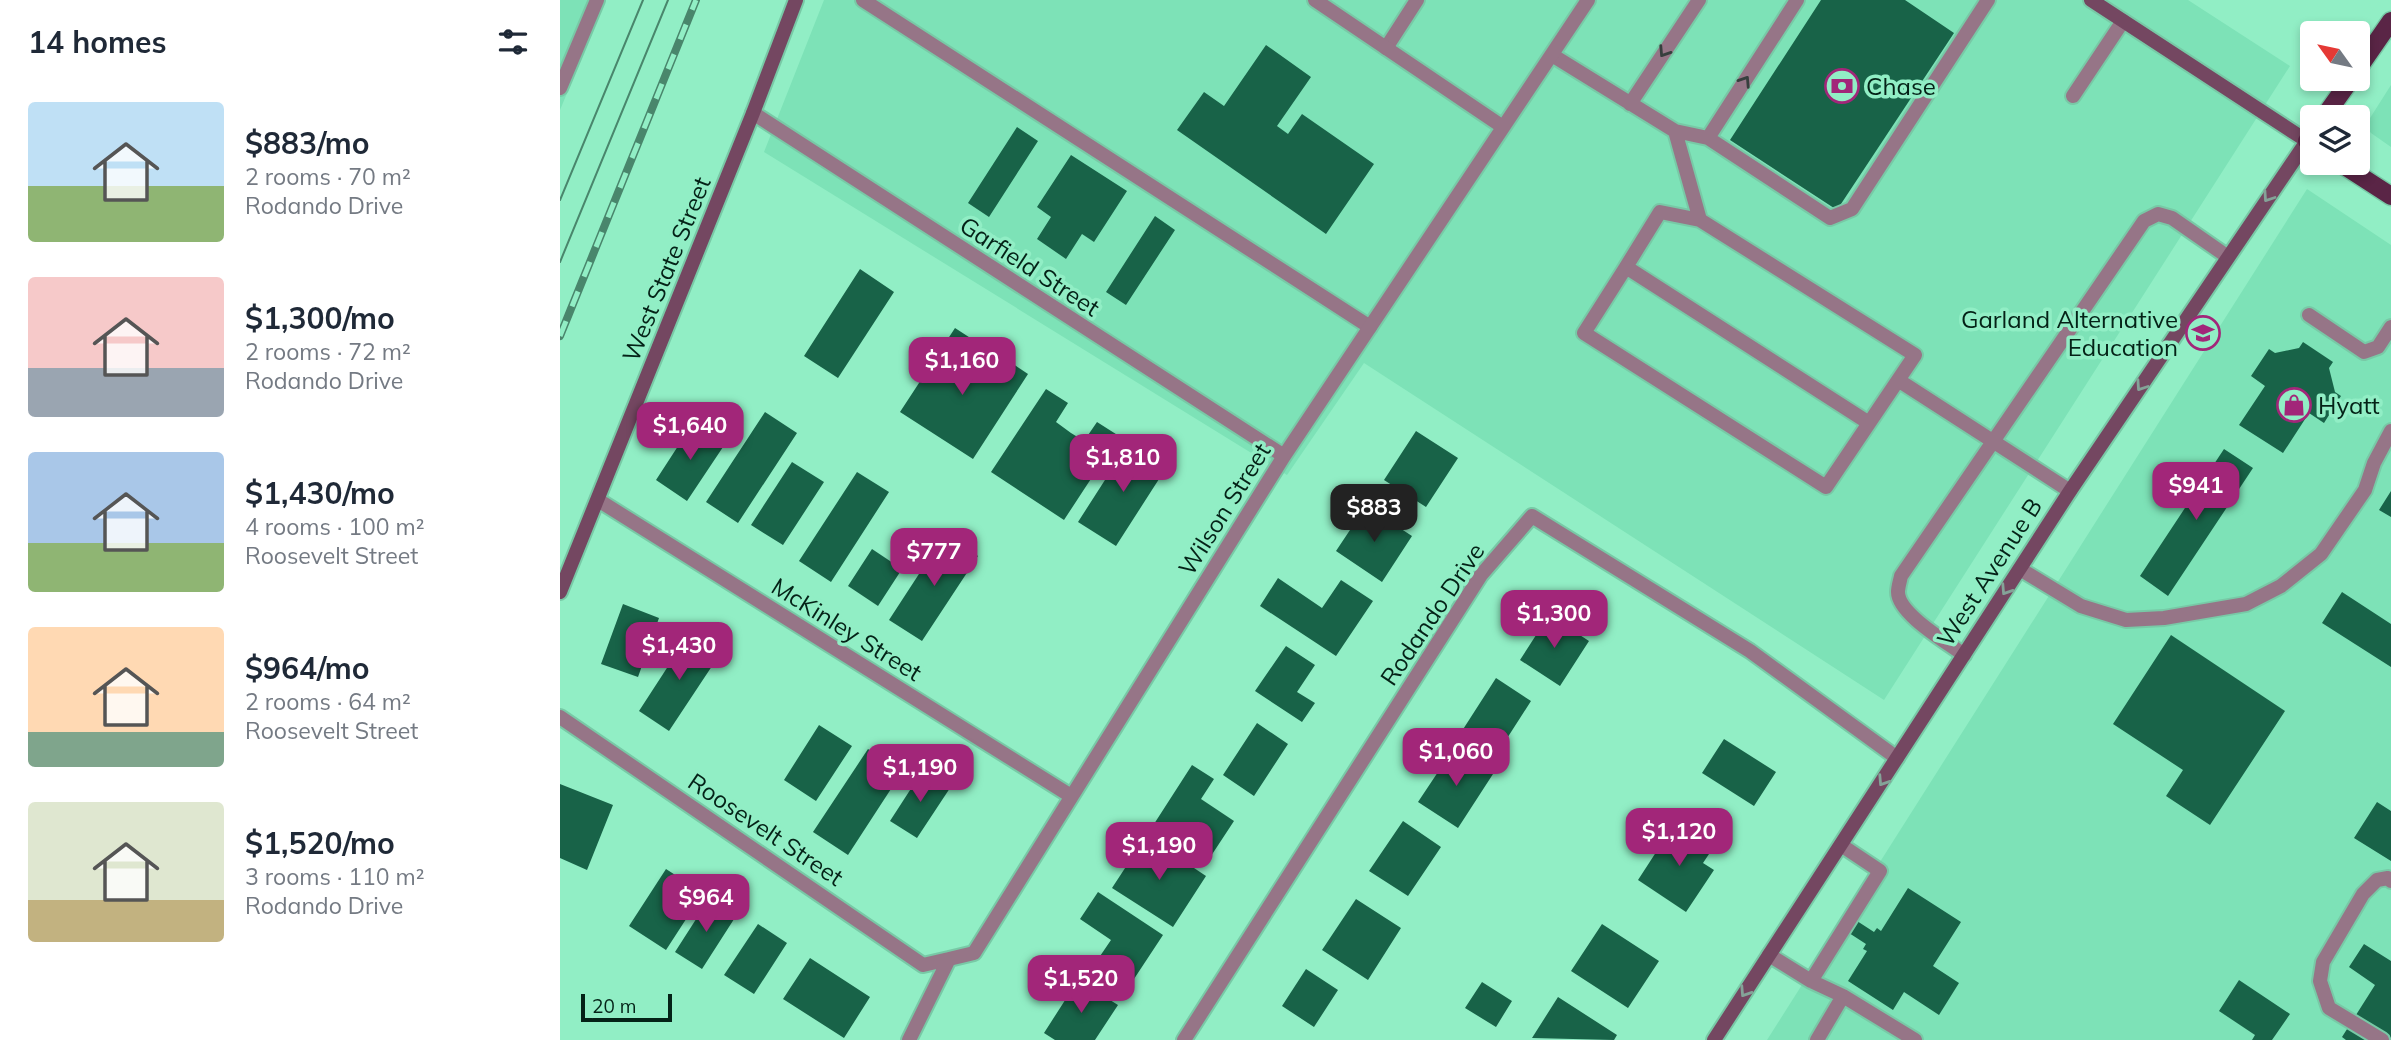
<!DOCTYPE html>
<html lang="en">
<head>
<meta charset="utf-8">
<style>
  :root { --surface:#fff; --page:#f2f2f3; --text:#1f2937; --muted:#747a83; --accent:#a22679 }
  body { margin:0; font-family:Mulish,sans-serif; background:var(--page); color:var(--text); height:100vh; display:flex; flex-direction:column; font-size:26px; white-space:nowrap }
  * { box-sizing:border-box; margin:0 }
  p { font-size:23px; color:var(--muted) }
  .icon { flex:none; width:38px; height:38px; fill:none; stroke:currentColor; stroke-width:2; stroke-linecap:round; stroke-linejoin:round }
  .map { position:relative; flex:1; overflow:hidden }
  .drawer { display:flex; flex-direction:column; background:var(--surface); width:560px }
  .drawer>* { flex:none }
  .needle { width:46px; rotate:303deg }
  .buttons { position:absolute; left:1740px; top:21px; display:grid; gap:14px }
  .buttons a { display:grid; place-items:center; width:70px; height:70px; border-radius:7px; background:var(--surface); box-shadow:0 4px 10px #0003; font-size:35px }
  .scale { position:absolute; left:21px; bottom:18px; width:91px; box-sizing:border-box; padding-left:7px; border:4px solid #042217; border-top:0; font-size:19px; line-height:24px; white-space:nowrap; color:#042217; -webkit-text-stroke:5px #91eec5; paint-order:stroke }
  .price { position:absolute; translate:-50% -60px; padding:0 16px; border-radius:14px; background:var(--accent); color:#fff; font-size:23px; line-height:46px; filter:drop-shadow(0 2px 4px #0008) }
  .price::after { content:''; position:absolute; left:50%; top:42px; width:21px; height:16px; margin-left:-10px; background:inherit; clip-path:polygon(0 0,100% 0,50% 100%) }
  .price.active { background:#222; color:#fff }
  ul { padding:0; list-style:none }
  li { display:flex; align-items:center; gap:21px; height:175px; padding:0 28px }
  li span { display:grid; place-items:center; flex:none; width:196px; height:140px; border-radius:7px; color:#555 }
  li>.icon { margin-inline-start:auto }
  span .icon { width:84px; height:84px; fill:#fffc; stroke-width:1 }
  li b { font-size:30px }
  h2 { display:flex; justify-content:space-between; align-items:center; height:84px; padding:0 28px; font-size:30px }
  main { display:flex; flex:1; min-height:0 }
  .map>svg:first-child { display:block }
</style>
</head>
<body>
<main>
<section class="drawer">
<h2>14 homes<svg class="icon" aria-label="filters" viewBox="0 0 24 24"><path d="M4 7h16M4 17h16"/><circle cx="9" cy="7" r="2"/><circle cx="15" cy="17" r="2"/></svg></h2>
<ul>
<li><span style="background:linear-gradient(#bfe0f5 60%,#8fb573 0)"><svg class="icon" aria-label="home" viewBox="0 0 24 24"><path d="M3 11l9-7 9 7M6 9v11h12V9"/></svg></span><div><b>$883/mo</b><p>2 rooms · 70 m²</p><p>Rodando Drive</p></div></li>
<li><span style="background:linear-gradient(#f6c9c9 65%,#9aa5b1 0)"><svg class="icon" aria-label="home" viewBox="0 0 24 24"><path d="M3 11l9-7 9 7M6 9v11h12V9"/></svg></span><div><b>$1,300/mo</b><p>2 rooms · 72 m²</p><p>Rodando Drive</p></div></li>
<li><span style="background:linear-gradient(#a9c7e8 65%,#8fb573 0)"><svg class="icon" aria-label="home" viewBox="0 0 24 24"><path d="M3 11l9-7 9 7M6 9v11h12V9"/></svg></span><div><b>$1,430/mo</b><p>4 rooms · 100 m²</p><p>Roosevelt Street</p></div></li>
<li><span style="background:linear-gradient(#ffd9b3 75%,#7fa58c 0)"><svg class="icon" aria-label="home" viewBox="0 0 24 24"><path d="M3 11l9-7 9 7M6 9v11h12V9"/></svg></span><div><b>$964/mo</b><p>2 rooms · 64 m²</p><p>Roosevelt Street</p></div></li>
<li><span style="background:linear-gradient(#dfe7d0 70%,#c2b280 0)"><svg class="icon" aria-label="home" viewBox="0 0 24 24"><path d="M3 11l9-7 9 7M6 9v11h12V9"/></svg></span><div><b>$1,520/mo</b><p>3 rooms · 110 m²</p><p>Rodando Drive</p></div></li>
</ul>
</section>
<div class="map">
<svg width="1831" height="1040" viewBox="0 0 1831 1040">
  <rect width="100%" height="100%" fill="#91eec5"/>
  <path fill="#7de2b7" d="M0,0H46L0,110Z
    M264,0H1628L1730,66L1324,700L804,363L727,475L204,152Z
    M1831,85V147L1811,133L1805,126Z
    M1747,189L1831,245V1040H1207Z"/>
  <path fill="#186348" d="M1261,0H1345L1394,33L1277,210L1170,140Z
    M706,45L751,77L717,126L728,134L742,114L814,164L766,234L617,130L644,92L664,106Z
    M457,127L478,141L429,217L408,203Z
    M511,155L567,191L534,242L522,234L506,259L477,239L491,217L477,207Z
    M595,216L615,230L566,305L546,292Z
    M300,269L334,292L278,378L244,356Z
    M395,328L415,341L402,360L434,380L447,360L468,374L413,459L340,412Z
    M1743,342L1773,362L1769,368L1775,392L1781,396L1764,423L1749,413L1723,453L1679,425L1705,386L1691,376L1709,349L1715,353L1739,348Z
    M486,389L508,403L496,422L511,433L524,441L537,422L559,436L504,520L431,472Z
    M205,412L237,433L178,523L146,502Z
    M133,423L165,444L127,501L96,480Z
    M856,431L898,458L866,507L824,480Z
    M570,441L608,465L556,546L518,522Z
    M1664,449L1693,468L1608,596L1580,576Z
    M232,462L264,482L223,545L191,525Z
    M297,472L329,492L271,582L239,561Z
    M1831,491V517L1819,510Z
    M806,506L852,536L822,582L776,551Z
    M385,534L418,556L362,641L329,620Z
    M312,549L342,569L318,606L288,586Z
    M718,578L762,608L781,580L813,601L776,656L700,606Z
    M1782,592L1831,624V667L1762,623Z
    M63,604L99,618L78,677L41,664Z
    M989,615L1029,641L1000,686L960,660Z
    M129,634L160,654L109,731L79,711Z
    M1611,635L1725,711L1650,825L1606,796L1623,770L1553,724Z
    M726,646L755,665L737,692L755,703L742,722L695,691Z
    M936,678L971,701L935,757L900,734Z
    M697,723L728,744L694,796L663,775Z
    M259,725L292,746L256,801L224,780Z
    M1164,739L1216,772L1194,806L1142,773Z
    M894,748L933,774L898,828L858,802Z
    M308,749L342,772L288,855L253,832Z
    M632,765L654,779L641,799L674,821L649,859L594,824Z
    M363,770L390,788L357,838L330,821Z
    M0,784L53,805L27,870L0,858Z
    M1817,802L1831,811V861L1794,838Z
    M843,821L881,847L848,896L809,871Z
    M1115,823L1153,848L1143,863L1154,870L1126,912L1078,880Z
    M586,836L646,876L613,927L552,888Z
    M106,869L143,893L106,950L69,926Z
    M1348,888L1401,922L1373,966L1399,983L1379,1015L1344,992L1333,1010L1288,981L1307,951L1303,949L1306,944L1289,933L1297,921L1314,932L1317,928L1321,931Z
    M538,892L603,935L570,985L536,962L551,940L520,919Z
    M149,899L176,916L142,969L115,952Z
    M796,899L841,928L808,980L762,950Z
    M198,924L227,943L194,994L164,975Z
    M1042,924L1099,961L1068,1008L1011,971Z
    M1804,944L1831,961V1037L1829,1040H1786L1782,1037L1815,985L1789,967Z
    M250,958L310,997L284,1038L223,999Z
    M746,969L778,990L754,1027L722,1006Z
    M518,980L558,1005L535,1040H495L484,1033Z
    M1679,980L1730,1014L1712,1040H1692L1695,1035L1659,1011Z
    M922,982L952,1001L936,1027L905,1008Z
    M998,997L1057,1035L1054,1040L972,1038Z"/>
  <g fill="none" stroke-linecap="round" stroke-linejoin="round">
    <g stroke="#78c9a6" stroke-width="18">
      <path id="lane" d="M303,0L810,327
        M826,48L857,0
        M992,55L1115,131L1148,138L1270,218L1292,209L1428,0
        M0,88L37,0
        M1513,96L1563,21
        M1070,104L1139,0
        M1115,131L1140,220L1355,355C1325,399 1296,443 1266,487L1024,333L1066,267L1309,423
        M1148,138L1237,0
        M1066,267L1100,212L1140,220
        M1749,315L1804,352L1818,347L1831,327
        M1338,380L1510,491
        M1460,569L1521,606L1566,620L1604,618L1686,604L1721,586L1761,554L1805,490L1814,463L1831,431
        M1404,655C1387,642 1338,614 1338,592C1338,587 1340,581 1341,576L1584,221L1598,214L1612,218L1668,257
        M1209,955L1251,981L1320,871L1281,845
        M1251,981L1283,996L1355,1040
        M1257,1040L1283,996
        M1822,1040L1769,1008L1760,981L1763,962L1803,894L1817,880L1828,878L1831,881"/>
    </g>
    <g stroke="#78c9a6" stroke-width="18">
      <path id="street" d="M755,0L943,127
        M193,113L724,456
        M38,500L511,796
        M0,717L363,965L389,959
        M349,1040L389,959L414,953L724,456L1028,0
        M624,1040L921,575L972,516L1190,651L1337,758"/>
    </g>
    <g stroke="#78c9a6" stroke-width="18">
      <path id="secondary" d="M0,592L193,113L236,0
        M1154,1040L1510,491L1747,141L1531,0"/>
    </g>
    <g stroke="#78c9a6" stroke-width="21">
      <path id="primary" d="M1797,70L1831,21
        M1764,117L1791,79
        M1752,135L1747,141L1752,144
        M1780,163L1831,196"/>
    </g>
    <use href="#lane" stroke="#967587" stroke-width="14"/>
    <use href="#street" stroke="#967587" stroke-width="14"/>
    <use href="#secondary" stroke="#744761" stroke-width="14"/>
    <use href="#primary" stroke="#5a2546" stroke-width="18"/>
    <path stroke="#49866c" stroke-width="2" d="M0,200L83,0
      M0,262L108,0"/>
    <g stroke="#49866c" stroke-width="8">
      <path id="rail" d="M0,336L136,0"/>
    </g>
    <use href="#rail" stroke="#91eec5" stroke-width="5" stroke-dasharray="16" stroke-linecap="butt"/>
  </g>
  <defs><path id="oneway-chevron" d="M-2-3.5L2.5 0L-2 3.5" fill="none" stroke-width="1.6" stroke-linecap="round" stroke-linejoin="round" transform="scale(1.75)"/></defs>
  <g stroke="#373f3e">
    <use href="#oneway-chevron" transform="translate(1104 52) rotate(123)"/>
    <use href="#oneway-chevron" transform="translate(1185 81) rotate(-57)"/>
  </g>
  <g stroke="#84a398">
    <use href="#oneway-chevron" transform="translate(1708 197) rotate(124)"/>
    <use href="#oneway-chevron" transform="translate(1581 386) rotate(124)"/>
    <use href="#oneway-chevron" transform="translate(1446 590) rotate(123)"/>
    <use href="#oneway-chevron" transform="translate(1323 781) rotate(123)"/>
    <use href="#oneway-chevron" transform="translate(1185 992) rotate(123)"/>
  </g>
  <defs>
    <g id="bank-ring" transform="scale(1.75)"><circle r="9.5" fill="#91eec5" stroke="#a22679" stroke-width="1.5"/><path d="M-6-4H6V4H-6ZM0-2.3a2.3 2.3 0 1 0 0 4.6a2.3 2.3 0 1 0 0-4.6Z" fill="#a22679"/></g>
    <g id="school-ring" transform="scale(1.75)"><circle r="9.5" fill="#91eec5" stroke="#a22679" stroke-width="1.5"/><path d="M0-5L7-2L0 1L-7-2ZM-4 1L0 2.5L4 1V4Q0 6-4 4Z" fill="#a22679"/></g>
    <g id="shop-ring" transform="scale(1.75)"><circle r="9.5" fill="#91eec5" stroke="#a22679" stroke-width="1.5"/><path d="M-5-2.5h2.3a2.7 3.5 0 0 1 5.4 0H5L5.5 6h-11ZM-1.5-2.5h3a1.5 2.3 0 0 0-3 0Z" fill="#a22679"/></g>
  </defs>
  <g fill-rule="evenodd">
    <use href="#bank-ring" x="1282" y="86"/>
    <use href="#school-ring" x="1643" y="333"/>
    <use href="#shop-ring" x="1734" y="405"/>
  </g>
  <g text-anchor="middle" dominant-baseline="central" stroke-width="7" stroke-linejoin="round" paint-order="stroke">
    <g font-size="24" fill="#042217" stroke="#91eec5" text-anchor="start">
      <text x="1306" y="86">Chase</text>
      <text x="1618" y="319" text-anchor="end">Garland Alternative<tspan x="1618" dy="28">Education</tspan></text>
      <text x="1758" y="405">Hyatt</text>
    </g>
    <g font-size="24" fill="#042217" stroke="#91eec5">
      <text transform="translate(470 266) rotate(33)">Garfield Street</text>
      <text transform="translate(106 269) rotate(-68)">West State Street</text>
      <text transform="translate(664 509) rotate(-58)">Wilson Street</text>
      <text transform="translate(1429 572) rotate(-57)">West Avenue B</text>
      <text transform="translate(872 614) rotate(-56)">Rodando Drive</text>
      <text transform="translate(287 629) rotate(32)">McKinley Street</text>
      <text transform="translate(206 829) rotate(34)">Roosevelt Street</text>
    </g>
  </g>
</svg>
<div class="buttons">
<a><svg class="needle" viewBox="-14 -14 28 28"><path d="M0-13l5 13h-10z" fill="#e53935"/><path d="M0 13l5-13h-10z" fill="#747a83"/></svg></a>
<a><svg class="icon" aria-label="layers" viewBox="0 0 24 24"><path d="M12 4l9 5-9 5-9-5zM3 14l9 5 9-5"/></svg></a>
</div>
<div class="scale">20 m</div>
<b class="price" style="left:402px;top:397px">$1,160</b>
<b class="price" style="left:130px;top:462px">$1,640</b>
<b class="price" style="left:563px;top:494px">$1,810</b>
<b class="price" style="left:1636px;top:522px">$941</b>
<b class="price active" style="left:814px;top:544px">$883</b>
<b class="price" style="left:374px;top:588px">$777</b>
<b class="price" style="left:994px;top:650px">$1,300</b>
<b class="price" style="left:119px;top:682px">$1,430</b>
<b class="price" style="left:896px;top:788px">$1,060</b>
<b class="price" style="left:360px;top:804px">$1,190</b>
<b class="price" style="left:1119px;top:868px">$1,120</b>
<b class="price" style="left:599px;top:882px">$1,190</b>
<b class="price" style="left:146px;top:934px">$964</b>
<b class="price" style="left:521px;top:1015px">$1,520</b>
</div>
</main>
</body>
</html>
